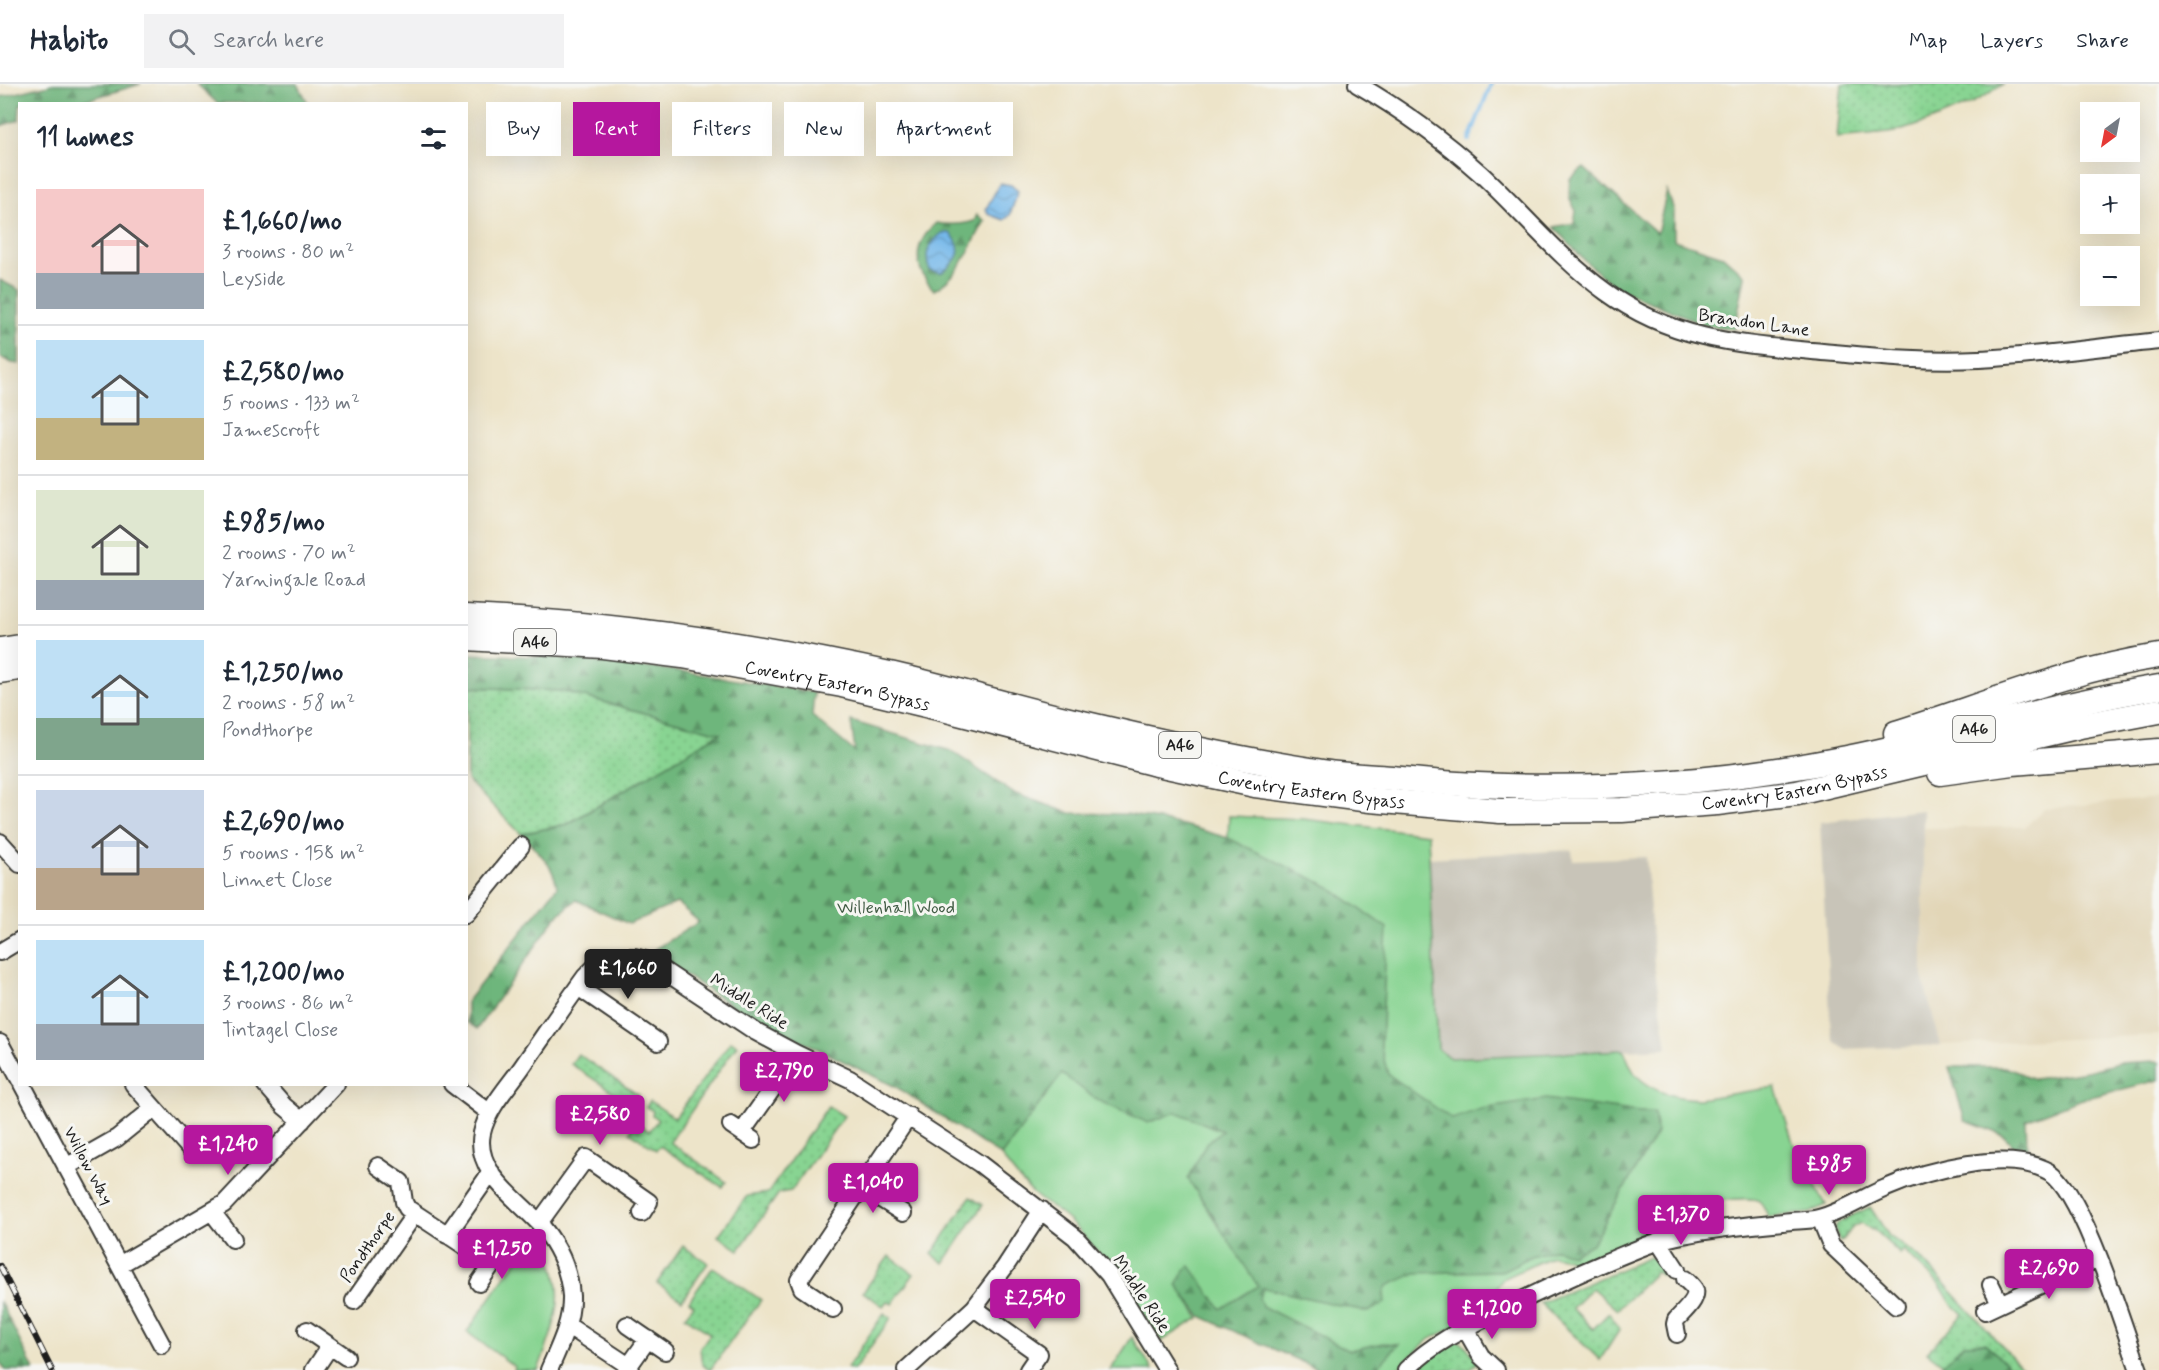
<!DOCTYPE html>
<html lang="en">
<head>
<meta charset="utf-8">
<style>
  :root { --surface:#fff; --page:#f2f2f3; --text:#1f2937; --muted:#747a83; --line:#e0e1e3; --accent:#b5179e }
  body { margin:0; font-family:Mynerve,sans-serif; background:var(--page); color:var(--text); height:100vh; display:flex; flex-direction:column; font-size:22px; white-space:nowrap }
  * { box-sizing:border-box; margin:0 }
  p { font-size:20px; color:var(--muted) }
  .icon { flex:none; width:33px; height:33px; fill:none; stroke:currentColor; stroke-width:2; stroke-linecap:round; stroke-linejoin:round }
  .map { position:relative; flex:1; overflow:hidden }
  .sheet { position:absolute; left:18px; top:18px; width:450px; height:984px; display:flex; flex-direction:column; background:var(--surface); border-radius:0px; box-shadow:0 6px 24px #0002 }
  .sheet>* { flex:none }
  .top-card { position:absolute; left:486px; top:18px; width:570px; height:54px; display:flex; gap:12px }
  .needle { width:39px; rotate:212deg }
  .tools { position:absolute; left:2080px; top:18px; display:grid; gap:12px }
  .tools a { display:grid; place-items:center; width:60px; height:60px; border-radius:0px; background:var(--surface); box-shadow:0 6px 24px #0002; font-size:30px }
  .price { position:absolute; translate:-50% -51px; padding:0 14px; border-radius:6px; background:var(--accent); color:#fff; font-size:20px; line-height:39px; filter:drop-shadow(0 2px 3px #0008) }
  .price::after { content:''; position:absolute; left:50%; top:36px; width:18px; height:14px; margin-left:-9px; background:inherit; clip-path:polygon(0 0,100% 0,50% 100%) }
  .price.current { background:#222; color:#fff }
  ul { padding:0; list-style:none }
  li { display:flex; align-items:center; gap:18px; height:150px; padding:0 18px }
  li+li { border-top:2px solid var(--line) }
  li span { display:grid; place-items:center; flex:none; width:168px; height:120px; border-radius:0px; color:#555 }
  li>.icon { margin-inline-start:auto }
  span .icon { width:72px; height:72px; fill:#fffc; stroke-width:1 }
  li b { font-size:26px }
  h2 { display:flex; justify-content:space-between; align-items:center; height:72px; padding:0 18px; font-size:26px }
  .pill { padding:0 21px; border-radius:0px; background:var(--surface); box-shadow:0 6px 24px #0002; font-size:21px; line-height:54px }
  .pill.current { background:var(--accent); color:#fff }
  header { display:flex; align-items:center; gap:36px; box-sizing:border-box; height:84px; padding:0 30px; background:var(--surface); border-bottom:2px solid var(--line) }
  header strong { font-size:28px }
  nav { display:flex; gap:33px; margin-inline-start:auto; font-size:21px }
  .search { width:420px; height:54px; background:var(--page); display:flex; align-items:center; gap:15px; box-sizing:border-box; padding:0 21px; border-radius:0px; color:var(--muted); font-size:22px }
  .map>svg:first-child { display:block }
</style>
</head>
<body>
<header>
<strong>Habito</strong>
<div class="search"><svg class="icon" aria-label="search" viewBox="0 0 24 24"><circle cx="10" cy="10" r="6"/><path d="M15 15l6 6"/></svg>Search here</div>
<nav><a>Map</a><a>Layers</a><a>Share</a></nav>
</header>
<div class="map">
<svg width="2159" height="1286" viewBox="0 0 2159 1286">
  <defs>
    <pattern id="grass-dots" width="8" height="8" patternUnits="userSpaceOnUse" patternTransform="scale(1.5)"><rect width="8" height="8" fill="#88d492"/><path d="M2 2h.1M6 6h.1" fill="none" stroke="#75b57d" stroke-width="1.8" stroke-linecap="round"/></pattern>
    <pattern id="forest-firs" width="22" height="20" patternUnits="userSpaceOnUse" patternTransform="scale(1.5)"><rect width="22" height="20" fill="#6eb67c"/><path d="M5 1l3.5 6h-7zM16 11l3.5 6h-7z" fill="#5a9365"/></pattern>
    <pattern id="water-waves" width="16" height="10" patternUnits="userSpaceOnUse" patternTransform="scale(1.5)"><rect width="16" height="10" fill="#74b8ea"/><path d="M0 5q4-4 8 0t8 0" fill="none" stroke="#5e95bd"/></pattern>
  </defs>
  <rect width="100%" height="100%" fill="#f6f6f2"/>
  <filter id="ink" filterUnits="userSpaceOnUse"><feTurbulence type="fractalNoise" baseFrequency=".0167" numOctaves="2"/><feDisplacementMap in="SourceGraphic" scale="12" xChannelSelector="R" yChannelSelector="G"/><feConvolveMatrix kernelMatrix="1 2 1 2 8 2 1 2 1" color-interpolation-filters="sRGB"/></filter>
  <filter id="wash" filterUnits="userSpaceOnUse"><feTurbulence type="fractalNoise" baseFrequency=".008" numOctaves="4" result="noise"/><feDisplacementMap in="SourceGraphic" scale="24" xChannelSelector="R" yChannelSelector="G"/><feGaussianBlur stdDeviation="1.35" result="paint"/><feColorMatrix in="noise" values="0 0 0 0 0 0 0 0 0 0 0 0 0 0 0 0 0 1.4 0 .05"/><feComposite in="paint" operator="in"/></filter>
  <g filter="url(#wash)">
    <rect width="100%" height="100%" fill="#ede4c9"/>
    <path fill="#e2d6b7" d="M2159,714V951L1941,961L1923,896V744L2025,743L2044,725Z"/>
    <path fill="#c8c4b8" d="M1923,726V896L1941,961L1844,965L1834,957L1831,948L1820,738Z
      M1572,766L1573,776L1646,773L1654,880L1667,964L1450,974L1438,965L1429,774Z"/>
    <path fill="url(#grass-dots)" stroke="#527857" stroke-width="1.5" d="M1842,0H2003C1979,19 1918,44 1888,49C1871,51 1854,52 1837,54Z
      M467,603L562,607L721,649L567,740L521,750L467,696Z
      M731,957L737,961L670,1058L726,1098L722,1103L660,1062L656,1066L630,1048L636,1038L649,1047L658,1036L652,1031L653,1027L646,1023L650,1017L675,1034Z
      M578,970L638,1011L631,1020L571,980Z
      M828,1022L844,1032L791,1107L779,1109L739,1166L718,1152L747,1112L768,1109Z
      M970,1113L983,1121L944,1179L932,1170Z
      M1870,1123L1889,1152L1917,1171L1933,1187L2024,1286H2013L1985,1259L1964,1260L1943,1280L1927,1268L1963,1230L1951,1219L1940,1201L1904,1167L1900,1170L1873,1145L1872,1146L1861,1139L1854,1142L1840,1158L1834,1143L1841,1137Z
      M683,1162L708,1179L682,1216L657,1199Z
      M889,1172L914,1190L892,1220L887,1217L883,1222L863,1208Z
      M1650,1173L1666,1186L1661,1191L1656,1188L1617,1226L1592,1204L1572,1224L1593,1245L1609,1229L1620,1245L1600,1276L1540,1219Z
      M713,1183L761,1216L710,1286L702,1281L700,1264L710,1250L685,1232L694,1221L689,1217Z
      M884,1229L891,1234L854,1286L847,1284Z
      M1457,1256L1465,1261L1478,1277L1470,1286H1413Z"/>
    <path fill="url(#forest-firs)" stroke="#45694c" stroke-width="1.5" d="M53,0H141L76,19L20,20L19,36L0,42V13Z
      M197,0H298L308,19H217Z
      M1584,84L1657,149L1667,107L1674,126V156L1723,172L1745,192L1735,245L1706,241L1616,204L1584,176L1554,143L1574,139L1576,127L1569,113L1570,95Z
      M977,131L985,137C970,162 961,192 934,206C913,183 912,161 936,139C949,141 961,141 974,137Z
      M0,196L19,206V280L12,279L0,273Z
      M467,570L548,573L688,588L814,609L812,632L855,668L851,637L951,667L1013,709L1070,729L1127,730L1183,741L1228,754L1326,801L1387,844L1381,964L1388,990L1452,1035L1481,1025L1546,1015L1640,1028H1655L1657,1049L1592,1160L1571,1171L1557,1165L1532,1172L1502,1187L1416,1189L1384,1208L1385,1219L1368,1228L1264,1204L1262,1222L1349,1266L1383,1259L1400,1261L1375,1286H1320L1200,1232L1177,1201L1184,1186L1191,1181L1219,1141L1188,1095L1206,1059L1222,1047L1176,1028L1148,1039L1097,1016L1062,990L1001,1072L898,1004L739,926L671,882L655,865L699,838L677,819L629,840L576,816L556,833L477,945L467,938V917L557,803C553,779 537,767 521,750L568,740L720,649L562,607L467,603Z
      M2156,977L2159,978V996L2079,1016L2026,1036L2027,1064L2013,1061L2003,1051L1965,1037L1949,983H2005L2034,995L2087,987L2118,979Z
      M0,1217L34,1286H5L0,1277Z
      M1985,1259L2013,1286H1937L1964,1260Z"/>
    <path fill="#88d492" stroke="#527857" stroke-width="1.5" d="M1229,732L1303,735L1428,750L1438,965L1450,974L1624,966C1627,974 1631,986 1637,992C1655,1009 1675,1014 1699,1015L1775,1003L1794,1061L1826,1121L1810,1129L1768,1133C1766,1127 1764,1121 1759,1117C1750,1111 1697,1118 1690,1127C1685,1132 1686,1139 1684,1145L1656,1151L1575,1182L1568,1175L1552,1172L1503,1195L1496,1204L1497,1222L1428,1256L1396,1286H1375L1399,1260L1383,1259L1349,1266L1262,1222L1259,1214L1264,1204L1368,1228L1385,1219L1384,1208L1387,1202L1416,1189L1502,1187L1532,1172L1557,1165L1571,1171L1592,1160L1657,1049L1654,1028H1640L1546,1015L1481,1025L1452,1035L1388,990L1381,964L1387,844L1326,801L1228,754Z
      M1062,990L1097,1016L1148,1039L1176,1028L1222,1047L1206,1059L1188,1095L1258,1202L1221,1225L1190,1182L1184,1186L1177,1201L1199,1234L1162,1257C1133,1215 1106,1171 1068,1136C1058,1127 1045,1120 1035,1111C1021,1099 1011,1086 1001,1072Z
      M536,1155C574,1199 556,1238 538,1286H514L515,1283L467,1248L509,1187Z
      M1132,1253L1153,1286H1110L1112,1284Z"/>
    <path fill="url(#water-waves)" stroke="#486a83" stroke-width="1.5" d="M1000,99L1011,101L1018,107L1010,131L1004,136L988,130L986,125Z
      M942,149H950C966,166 958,177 941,189L930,186C923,170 929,160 942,149Z"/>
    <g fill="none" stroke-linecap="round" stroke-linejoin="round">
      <path stroke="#74b8ea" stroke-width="4" d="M1469,56L1491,0"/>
    </g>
  </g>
  <g filter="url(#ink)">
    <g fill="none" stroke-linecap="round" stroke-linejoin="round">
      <g stroke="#3b3a36" stroke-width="20">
        <path id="minor" d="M1357,0C1402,26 1443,56 1481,90C1523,129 1560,175 1606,208C1671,255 1735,260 1812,267C1867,272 1923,278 1979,275C2039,272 2099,263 2159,257
          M0,758L20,780
          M466,830L521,762
          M0,868L20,856
          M578,903L658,958
          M0,959L20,996
          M22,1000L162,1261
          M133,1000L191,1066
          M265,1000L284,1022L302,1037
          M452,1000L490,1029
          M731,1041L753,1056
          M742,1048L797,970
          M378,1082L401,1098L404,1118L407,1124L492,1180
          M66,1083L117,1054L154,1024
          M862,1103L903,1129
          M212,1128L233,1155
          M1820,1134L1831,1161L1896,1222
          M539,1139L586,1074L649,1118L642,1129
          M447,1151L491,1088
          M1658,1157L1677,1186
          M119,1181L224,1120L336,1000
          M479,1199L497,1173
          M1991,1201L2000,1219
          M354,1217L414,1131
          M974,1224L1039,1270L1028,1286
          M833,1225L802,1204L799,1196L909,1032
          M1985,1227L2098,1174
          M567,1241L629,1282
          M627,1241L665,1267
          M1465,1244L1481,1272L1496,1286
          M307,1246L346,1273
          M1677,1250L1675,1240L1676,1236C1681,1230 1698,1216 1695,1206C1694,1203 1688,1198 1685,1195
          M314,1286L330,1262
          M549,1286C559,1263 572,1238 571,1212C569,1184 556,1158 538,1138C515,1113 474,1087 482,1049C487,1025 508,1003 522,983C543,953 564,922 585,893L596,882L619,873H635L649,877L756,948L797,970L850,995L980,1080L1075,1153L1109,1191L1167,1286
          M626,1286L648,1255
          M906,1286L974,1224L1005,1183L1042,1126
          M1406,1286C1434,1258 1467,1243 1502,1226C1536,1209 1571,1193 1606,1178C1631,1168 1656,1156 1683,1151C1716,1144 1750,1141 1783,1138C1795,1136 1808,1137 1819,1134C1842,1128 1864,1113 1886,1104C1927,1086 2008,1064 2050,1088C2083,1108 2124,1245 2139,1286"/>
      </g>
      <g stroke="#3b3a36" stroke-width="27">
        <g id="highway">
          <path d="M466,533C610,539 753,560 894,591C956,605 1016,624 1078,638C1159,657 1241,676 1323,688C1346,692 1369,692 1392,694C1421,697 1449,700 1478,701C1602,707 1726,698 1847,674C1952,653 2054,620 2159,603"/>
          <path id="s1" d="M466,554L603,562L683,572L842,601L943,625L1152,679L1255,701L1370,716L1500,727L1622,726L1717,719L1797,709L2080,642L2159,627"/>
          <path d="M0,566L20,563"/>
          <path d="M0,587L20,584"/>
          <path d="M1896,649C1982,622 2070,585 2159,572"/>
          <path d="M1940,689L2012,679L2159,667"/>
        </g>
      </g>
      <use href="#minor" stroke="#fff" stroke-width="16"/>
      <use href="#highway" stroke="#fff" stroke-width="24"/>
      <g stroke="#1c1c1c" stroke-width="6">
        <path id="rail" d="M0,1182L52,1286"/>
      </g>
      <use href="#rail" stroke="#f6f6f2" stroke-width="4" stroke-dasharray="11" stroke-linecap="butt"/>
    </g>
  </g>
  <g text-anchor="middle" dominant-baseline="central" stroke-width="6" stroke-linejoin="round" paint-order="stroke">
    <g fill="#f6f6f2" stroke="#5d5d5c" stroke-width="1.5">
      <rect x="514" y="545" width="42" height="26" rx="4.5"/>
      <rect x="1953" y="632" width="42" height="26" rx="4.5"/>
      <rect x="1159" y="648" width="42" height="26" rx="4.5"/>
    </g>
    <g font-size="16" font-weight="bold" fill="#1c1c1c">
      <text x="535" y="558">A46</text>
      <text x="1974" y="645">A46</text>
      <text x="1180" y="661">A46</text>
    </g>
    <g font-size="18" fill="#1c1c1c" stroke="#f6f6f2">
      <text transform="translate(1754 239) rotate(8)">Brandon Lane</text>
      <text stroke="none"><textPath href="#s1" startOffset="375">Coventry Eastern Bypass</textPath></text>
      <text stroke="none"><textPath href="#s1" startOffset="1347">Coventry Eastern Bypass</textPath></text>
      <text stroke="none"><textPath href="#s1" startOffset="861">Coventry Eastern Bypass</textPath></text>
      <text transform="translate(749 918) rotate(32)">Middle Ride</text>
      <text transform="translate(88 1082) rotate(62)">Willow Way</text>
      <text transform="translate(368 1163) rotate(-55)">Pondthorpe</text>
      <text transform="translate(1141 1210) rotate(56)">Middle Ride</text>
    </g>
    <g font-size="18" fill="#425c45" stroke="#f6f6f2">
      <text x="896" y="824">Willenhall Wood</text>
    </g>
  </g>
</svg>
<div class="tools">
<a><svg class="needle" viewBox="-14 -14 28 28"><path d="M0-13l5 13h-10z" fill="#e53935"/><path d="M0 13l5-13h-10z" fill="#747a83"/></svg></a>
<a>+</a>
<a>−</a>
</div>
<b class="price current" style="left:628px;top:916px">£1,660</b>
<b class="price" style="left:784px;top:1019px">£2,790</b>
<b class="price" style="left:600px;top:1062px">£2,580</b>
<b class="price" style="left:228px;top:1092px">£1,240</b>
<b class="price" style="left:1829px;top:1112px">£985</b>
<b class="price" style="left:873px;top:1130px">£1,040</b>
<b class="price" style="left:1681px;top:1162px">£1,370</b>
<b class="price" style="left:502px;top:1196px">£1,250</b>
<b class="price" style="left:2049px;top:1216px">£2,690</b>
<b class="price" style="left:1035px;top:1246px">£2,540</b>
<b class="price" style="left:1492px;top:1256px">£1,200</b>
<div class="top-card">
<a class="pill">Buy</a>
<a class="pill current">Rent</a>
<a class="pill">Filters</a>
<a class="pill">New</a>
<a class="pill">Apartment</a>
</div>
<section class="sheet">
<h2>11 homes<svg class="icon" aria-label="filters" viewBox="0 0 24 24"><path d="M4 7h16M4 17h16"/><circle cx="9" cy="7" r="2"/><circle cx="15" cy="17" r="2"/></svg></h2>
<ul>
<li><span style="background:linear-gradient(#f6c9c9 70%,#9aa5b1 0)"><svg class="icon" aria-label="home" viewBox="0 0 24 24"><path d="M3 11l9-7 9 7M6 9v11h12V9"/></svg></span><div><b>£1,660/mo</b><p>3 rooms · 80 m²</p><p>Leyside</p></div></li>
<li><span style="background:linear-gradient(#bfe0f5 65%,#c2b280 0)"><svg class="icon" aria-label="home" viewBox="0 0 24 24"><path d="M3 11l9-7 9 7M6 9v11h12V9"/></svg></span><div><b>£2,580/mo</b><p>5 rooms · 133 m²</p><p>Jamescroft</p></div></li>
<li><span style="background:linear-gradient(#dfe7d0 75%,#9aa5b1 0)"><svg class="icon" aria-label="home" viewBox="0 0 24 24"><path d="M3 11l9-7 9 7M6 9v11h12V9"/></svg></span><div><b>£985/mo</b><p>2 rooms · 70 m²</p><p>Yarningale Road</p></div></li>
<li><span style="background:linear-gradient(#bfe0f5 65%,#7fa58c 0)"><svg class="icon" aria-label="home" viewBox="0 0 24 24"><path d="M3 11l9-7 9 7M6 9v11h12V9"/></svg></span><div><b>£1,250/mo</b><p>2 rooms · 58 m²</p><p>Pondthorpe</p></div></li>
<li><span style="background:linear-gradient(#c9d6e8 65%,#b9a48a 0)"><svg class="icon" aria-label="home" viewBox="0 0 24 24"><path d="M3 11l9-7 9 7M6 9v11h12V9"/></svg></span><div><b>£2,690/mo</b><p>5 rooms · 158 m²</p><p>Linnet Close</p></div></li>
<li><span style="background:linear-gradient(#bfe0f5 70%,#9aa5b1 0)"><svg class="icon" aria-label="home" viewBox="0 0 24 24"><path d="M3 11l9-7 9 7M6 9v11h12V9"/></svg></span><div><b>£1,200/mo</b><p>3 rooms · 86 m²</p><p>Tintagel Close</p></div></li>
</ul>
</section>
</div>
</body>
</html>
